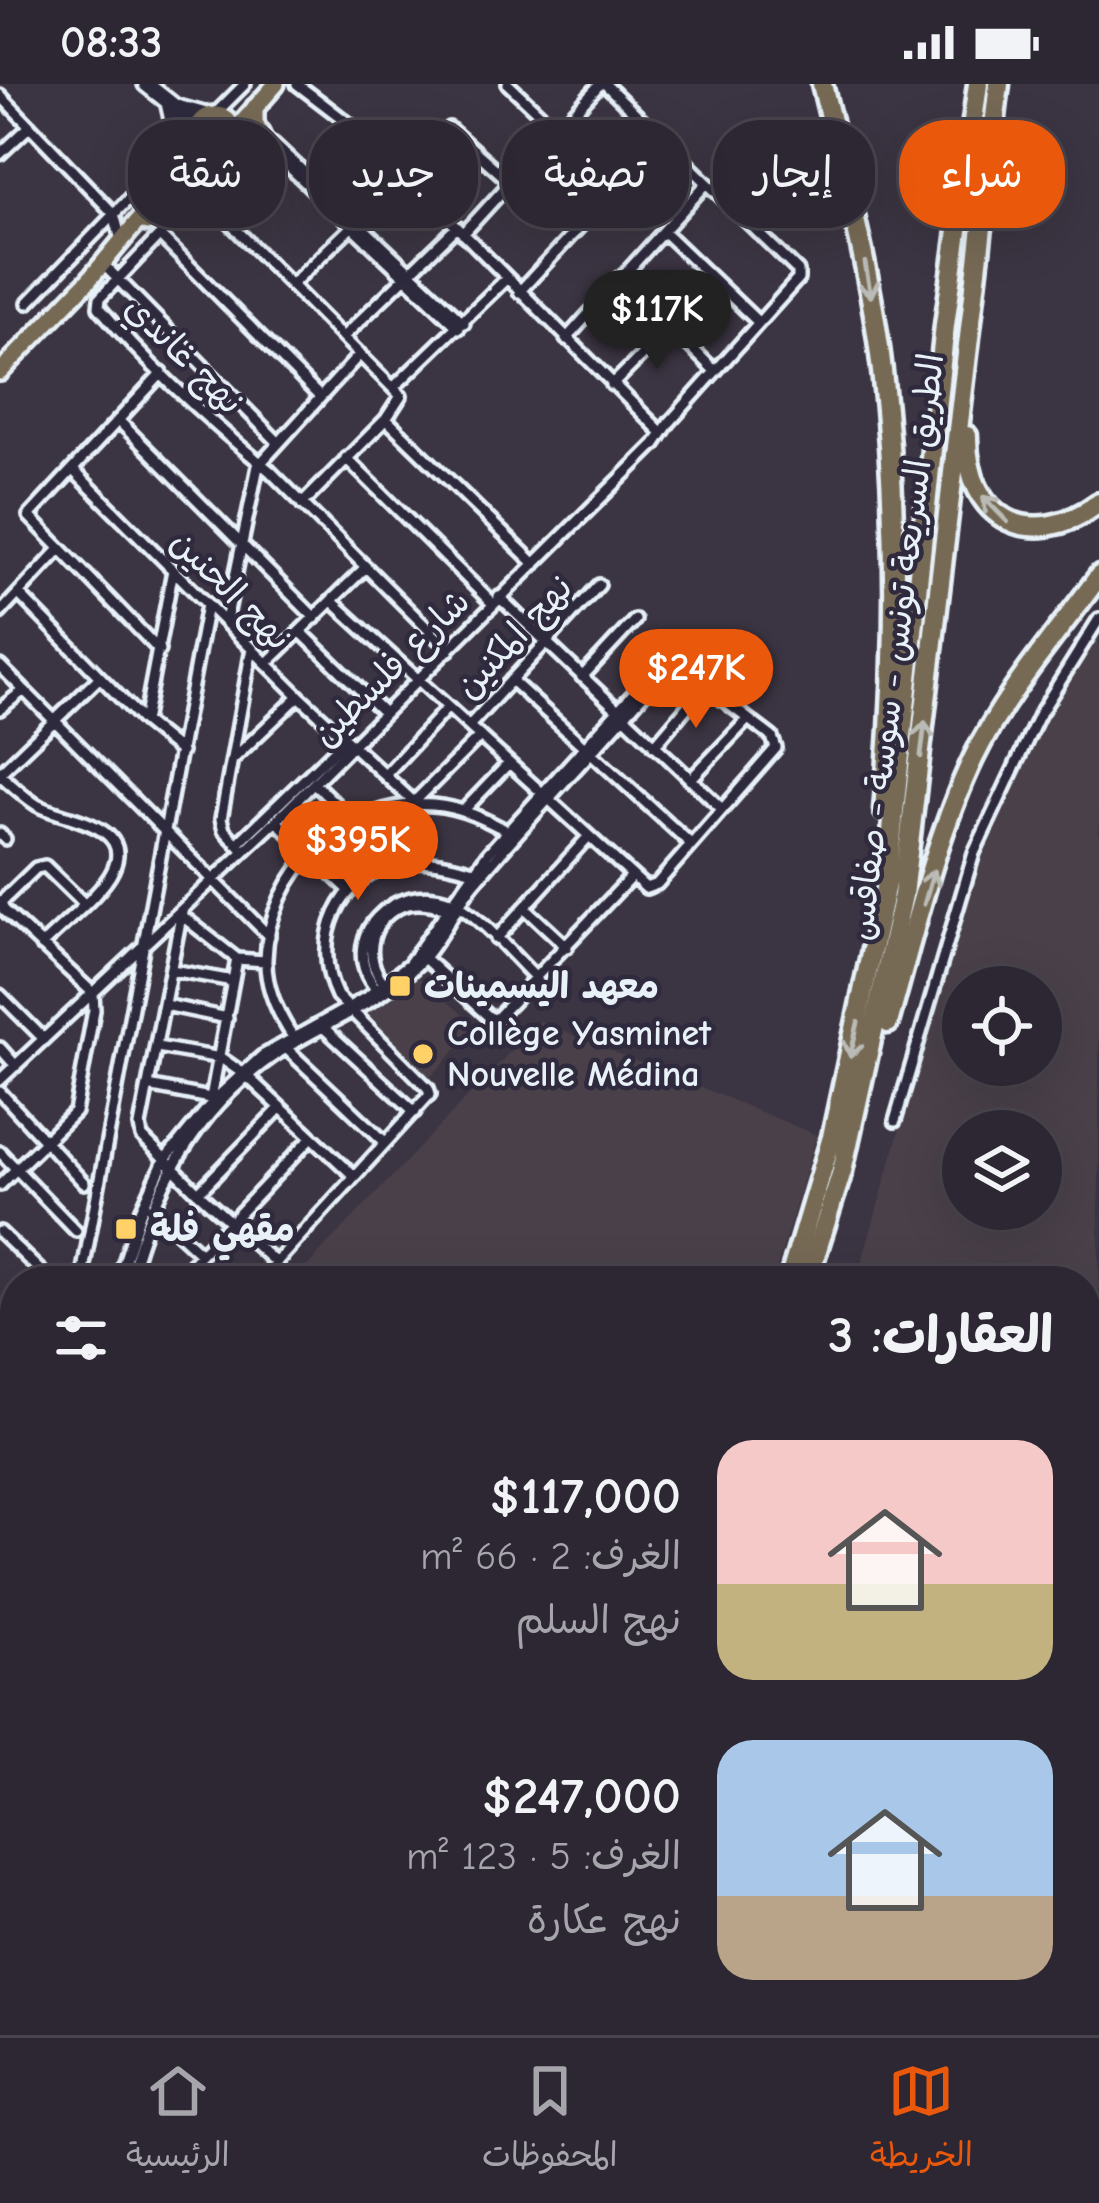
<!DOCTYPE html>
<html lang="ar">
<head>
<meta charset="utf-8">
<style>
  :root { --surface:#2c2732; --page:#342f3a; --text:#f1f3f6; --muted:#a6a5ac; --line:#48444d; --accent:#ea580c }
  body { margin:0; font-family:"Comic Neue","Playpen Sans Arabic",sans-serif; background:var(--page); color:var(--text); direction:rtl; height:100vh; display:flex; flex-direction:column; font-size:45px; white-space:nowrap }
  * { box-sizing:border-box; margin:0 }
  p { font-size:39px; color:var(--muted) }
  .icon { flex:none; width:66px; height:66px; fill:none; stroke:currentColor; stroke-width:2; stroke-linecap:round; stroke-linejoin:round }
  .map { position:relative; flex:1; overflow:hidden; direction:ltr }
  .sheet { position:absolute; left:0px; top:1182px; width:1101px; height:771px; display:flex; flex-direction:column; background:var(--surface); border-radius:48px 48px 0 0; box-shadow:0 12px 48px #0002,0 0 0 3px var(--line); direction:rtl }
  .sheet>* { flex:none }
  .guide { position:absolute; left:36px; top:36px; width:1029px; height:108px; direction:rtl; display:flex; gap:24px }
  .tools { position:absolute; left:942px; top:882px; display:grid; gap:24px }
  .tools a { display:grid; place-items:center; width:120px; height:120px; border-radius:50%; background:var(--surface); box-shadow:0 12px 48px #0002,0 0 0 3px var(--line); font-size:60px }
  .price { position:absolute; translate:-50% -102px; padding:0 27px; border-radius:42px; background:var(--accent); color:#fff; font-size:39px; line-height:78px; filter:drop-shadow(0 3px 6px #0008) }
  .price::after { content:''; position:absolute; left:50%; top:72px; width:36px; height:27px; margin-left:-18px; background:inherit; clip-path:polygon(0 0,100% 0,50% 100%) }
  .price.on { background:#222; color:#fff }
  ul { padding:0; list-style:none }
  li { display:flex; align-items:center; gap:36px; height:300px; padding:0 48px }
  li span { display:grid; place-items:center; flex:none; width:336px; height:240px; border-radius:36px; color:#555 }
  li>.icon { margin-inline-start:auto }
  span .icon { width:144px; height:144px; fill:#fffc; stroke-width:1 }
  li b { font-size:51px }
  h2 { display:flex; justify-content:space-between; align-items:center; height:144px; padding:0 48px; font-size:51px }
  .tag { padding:0 42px; border-radius:48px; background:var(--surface); box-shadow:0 12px 48px #0002,0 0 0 3px var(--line); font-size:42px; line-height:108px }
  .tag.on { background:var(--accent); color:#fff }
  .status { display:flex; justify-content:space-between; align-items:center; height:84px; padding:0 60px; background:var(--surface); direction:ltr }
  .status svg { height:33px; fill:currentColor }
  .menu { display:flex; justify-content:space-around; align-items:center; height:168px; border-top:3px solid var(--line); background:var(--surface); font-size:33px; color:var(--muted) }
  .menu a { display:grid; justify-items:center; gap:6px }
  .menu .on { color:var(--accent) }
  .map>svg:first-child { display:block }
</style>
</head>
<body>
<div class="status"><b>08:33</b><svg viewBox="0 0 49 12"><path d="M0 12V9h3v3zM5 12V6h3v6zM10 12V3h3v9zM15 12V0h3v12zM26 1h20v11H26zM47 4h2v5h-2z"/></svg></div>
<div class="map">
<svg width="1099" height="1951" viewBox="0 0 1099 1951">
  <rect width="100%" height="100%" fill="#3b3442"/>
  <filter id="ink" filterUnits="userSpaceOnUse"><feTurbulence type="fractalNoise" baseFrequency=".00833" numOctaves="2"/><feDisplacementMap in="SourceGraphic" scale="24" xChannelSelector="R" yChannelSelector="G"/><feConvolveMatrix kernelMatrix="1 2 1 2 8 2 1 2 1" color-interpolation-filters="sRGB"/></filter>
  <g filter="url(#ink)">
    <path fill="#493f49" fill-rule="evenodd" d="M1099,542V1253L1086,1257V1197L857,1194L980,766L1044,635ZM963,903H1041V981H963ZM963,1047H1041V1125H963Z
      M415,890L478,943L426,998L356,936L395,910Z
      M539,937L817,1051L773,1197H293Z
      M15,1737V1938H529L525,1951H0V1744Z
      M618,1938H904L919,1951H613Z"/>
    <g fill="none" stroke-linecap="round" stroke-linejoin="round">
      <g stroke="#e8f1f8" stroke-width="18">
        <path id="street" d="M297,0L352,42L405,91L662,349
          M508,0L558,47
          M0,11L114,130L121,156
          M214,31L245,0
          M449,44L510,98
          M237,49H252L274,60L464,239
          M229,59L248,56L266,61L459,244
          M0,70L30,42
          M196,105L401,312L386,335L302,420
          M200,109L100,214L99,223C149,283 210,338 270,387L449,566
          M664,148L758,238
          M463,150L600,0
          M160,152L319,312
          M105,182L278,358
          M620,193L715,287
          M292,200L405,91
          M519,208L661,55
          M28,219L173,69L197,51
          M343,253L456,144
          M566,255L707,99
          M612,301L670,243
          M394,303L506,195
          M386,335L535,480
          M118,336L315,534
          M346,374L493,520
          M74,387L299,612L417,721
          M19,510L144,638L181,668
          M499,513L722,725
          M333,518L646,804L657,800L776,664L772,653L672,577
          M0,529L60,465
          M226,537L258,382L360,270
          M301,548L384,629
          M159,566L29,432L162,289
          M267,579L366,483
          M0,582L269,852
          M582,593L635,536
          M511,596L691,760
          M0,625L24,606
          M144,638L173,486
          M469,642L599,501
          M654,662L704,603
          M233,675L299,612
          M0,689L100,593
          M0,691C12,701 24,713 37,721C60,735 135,739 113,786C102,810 60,842 41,862
          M385,691L448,623
          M690,696L748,635
          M314,699L353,737
          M414,718L480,652
          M463,727L509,679
          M276,737L349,806
          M0,750L5,755
          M237,760L345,656
          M244,767L224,746L221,735L252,564
          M525,824L567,863
          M182,827L140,1042L142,1053L198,1109L276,1179
          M181,831L237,875L265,877
          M496,855L588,753
          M423,873L489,933L496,935L631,793
          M172,886L233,897
          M385,900C360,873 371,830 408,820C422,817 434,821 448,824
          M377,906C333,855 396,793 452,818C480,831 514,873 537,895
          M0,911L44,955
          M165,921L227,934
          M324,944L415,1028
          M293,953C278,930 265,903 266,875C268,788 346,714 433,721C461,723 487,736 511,749
          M157,963L221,974L248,993L354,1092
          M0,964L16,982
          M286,964L385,1058
          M0,996L276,737L655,360L669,339L798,195V187L605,0
          M148,1002L215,1015
          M0,1008L84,1099
          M211,1014L237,875
          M895,1037L974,769L1039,631L1099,535
          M0,1068L76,1147
          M0,1101L75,1028L94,926L93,909L4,826L1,818L36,784L45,782L83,819
          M198,1109L280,1024
          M151,1124L201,1170
          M0,1148L51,1197
          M133,1183L147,1197
          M81,1197L207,521
          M118,1197L140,1129L164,1077L215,1015L262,972L367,913L409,880L488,769L665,575L672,577
          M129,1197C154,1100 201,1015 289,962C335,934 382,918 420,878C443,854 455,821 477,796C540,721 609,652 672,577
          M175,1197L312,1053
          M259,1197L430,1010L428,1004L337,912C310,857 338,790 401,779C426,774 453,781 477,788
          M0,1281L15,1267
          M0,1331L15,1347
          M0,1347L15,1333
          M0,1498L15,1517
          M0,1545L15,1481
          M0,1572L15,1540
          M0,1659L15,1649
          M0,1760L15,1753
          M326,1938L332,1951"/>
      </g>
      <g stroke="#e8f1f8" stroke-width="22">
        <path id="secondary" d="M146,0L175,23L197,49
          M169,21L174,43L173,69
          M175,23L208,32"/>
      </g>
      <g stroke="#e8f1f8" stroke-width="24">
        <path id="primary" d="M255,23V39L262,53
          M197 49a18 18 0 1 1 36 0a18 18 0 1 1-36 0Z
          M233,49L276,0
          M147,139L227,61
          M0,288L89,196L181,85L199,56"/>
      </g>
      <g stroke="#e8f1f8" stroke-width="27">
        <path id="highway" d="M822,0C845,95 871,189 882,287C899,433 897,580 884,726
          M967,352C966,436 1031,469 1099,419
          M888,939C913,852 934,757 973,675C1005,609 1056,551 1099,492
          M789,1197L832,1053L887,795L945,241L978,0
          M807,1197L842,1087L903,811L999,0
          M544,1951L548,1938
          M568,1951L572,1938"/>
      </g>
      <use href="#street" stroke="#2f2a3d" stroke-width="9"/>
      <use href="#secondary" stroke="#2f2a3d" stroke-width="14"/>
      <use href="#primary" stroke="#766a54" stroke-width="15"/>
      <use href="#highway" stroke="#766a54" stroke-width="18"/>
      <path stroke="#e8f1f8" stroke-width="3" d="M1086,1270L1099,1265
        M0,1733L15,1727"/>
    </g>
    <defs><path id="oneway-shaft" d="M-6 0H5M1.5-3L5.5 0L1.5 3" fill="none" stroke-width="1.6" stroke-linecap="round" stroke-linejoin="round" transform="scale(3)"/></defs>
    <g stroke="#babbb6">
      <use href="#oneway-shaft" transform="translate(868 196) rotate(80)"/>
      <use href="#oneway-shaft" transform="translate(995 425) rotate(-134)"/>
      <use href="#oneway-shaft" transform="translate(923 655) rotate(-83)"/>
      <use href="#oneway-shaft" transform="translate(929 803) rotate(-74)"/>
      <use href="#oneway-shaft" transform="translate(854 956) rotate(103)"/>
    </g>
  </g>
  <g fill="#ffd166" stroke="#2f2a3d" stroke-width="4.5">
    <rect x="388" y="890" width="24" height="24" rx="6"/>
    <circle cx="423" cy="970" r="12"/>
    <rect x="114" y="1133" width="24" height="24" rx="6"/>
  </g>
  <g text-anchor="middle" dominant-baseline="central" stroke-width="9" stroke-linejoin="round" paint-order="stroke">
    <g font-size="36" fill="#e8f1f8" stroke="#2f2a3d">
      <text transform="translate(184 271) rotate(45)">نهج غاندي</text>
      <text transform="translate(231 506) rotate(45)">نهج الحنين</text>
      <text transform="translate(514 553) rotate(-47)">نهج المكنين</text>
      <text transform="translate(896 563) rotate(-83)">الطريق السريعة تونس - سوسة - صفاقس</text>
      <text transform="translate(391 584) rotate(-45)">شارع فلسطين</text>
    </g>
    <g font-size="36" font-weight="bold" fill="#e8f1f8" stroke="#2f2a3d" text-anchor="start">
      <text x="424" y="902">معهد اليسمينات</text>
      <text x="447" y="949">Collège Yasminet<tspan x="447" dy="41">Nouvelle Médina</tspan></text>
      <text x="150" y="1145">مقهي فلة</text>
    </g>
  </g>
</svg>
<div class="tools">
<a><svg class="icon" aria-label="locate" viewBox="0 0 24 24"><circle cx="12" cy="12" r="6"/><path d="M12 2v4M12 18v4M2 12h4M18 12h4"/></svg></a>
<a><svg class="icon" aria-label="layers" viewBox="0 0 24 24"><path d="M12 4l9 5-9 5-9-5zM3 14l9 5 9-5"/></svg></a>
</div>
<b class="price on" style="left:657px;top:288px">$117K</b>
<b class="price" style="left:696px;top:647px">$247K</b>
<b class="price" style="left:358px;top:819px">$395K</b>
<div class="guide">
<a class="tag on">شراء</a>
<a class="tag">إيجار</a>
<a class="tag">تصفية</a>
<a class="tag">جديد</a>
<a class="tag">شقة</a>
</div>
<section class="sheet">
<h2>العقارات: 3<svg class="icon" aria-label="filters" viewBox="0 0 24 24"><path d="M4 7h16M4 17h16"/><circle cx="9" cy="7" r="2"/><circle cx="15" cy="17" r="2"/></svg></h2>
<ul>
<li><span style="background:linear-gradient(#f6c9c9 60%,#c2b280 0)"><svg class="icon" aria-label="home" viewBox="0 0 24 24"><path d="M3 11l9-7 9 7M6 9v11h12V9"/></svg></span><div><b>$117,000</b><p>الغرف: 2 · 66 m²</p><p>نهج السلم</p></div></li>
<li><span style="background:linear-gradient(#a9c7e8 65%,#b9a48a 0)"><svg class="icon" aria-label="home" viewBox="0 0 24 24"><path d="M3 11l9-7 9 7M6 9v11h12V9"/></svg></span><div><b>$247,000</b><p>الغرف: 5 · 123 m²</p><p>نهج عكارة</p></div></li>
</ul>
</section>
</div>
<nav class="menu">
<a class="on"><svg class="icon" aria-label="map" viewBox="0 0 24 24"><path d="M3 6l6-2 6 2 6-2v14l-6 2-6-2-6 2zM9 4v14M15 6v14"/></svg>الخريطة</a>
<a><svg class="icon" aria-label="saved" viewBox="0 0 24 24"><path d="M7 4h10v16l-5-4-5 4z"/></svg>المحفوظات</a>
<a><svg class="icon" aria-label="home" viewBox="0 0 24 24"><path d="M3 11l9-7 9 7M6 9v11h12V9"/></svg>الرئيسية</a>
</nav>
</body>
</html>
